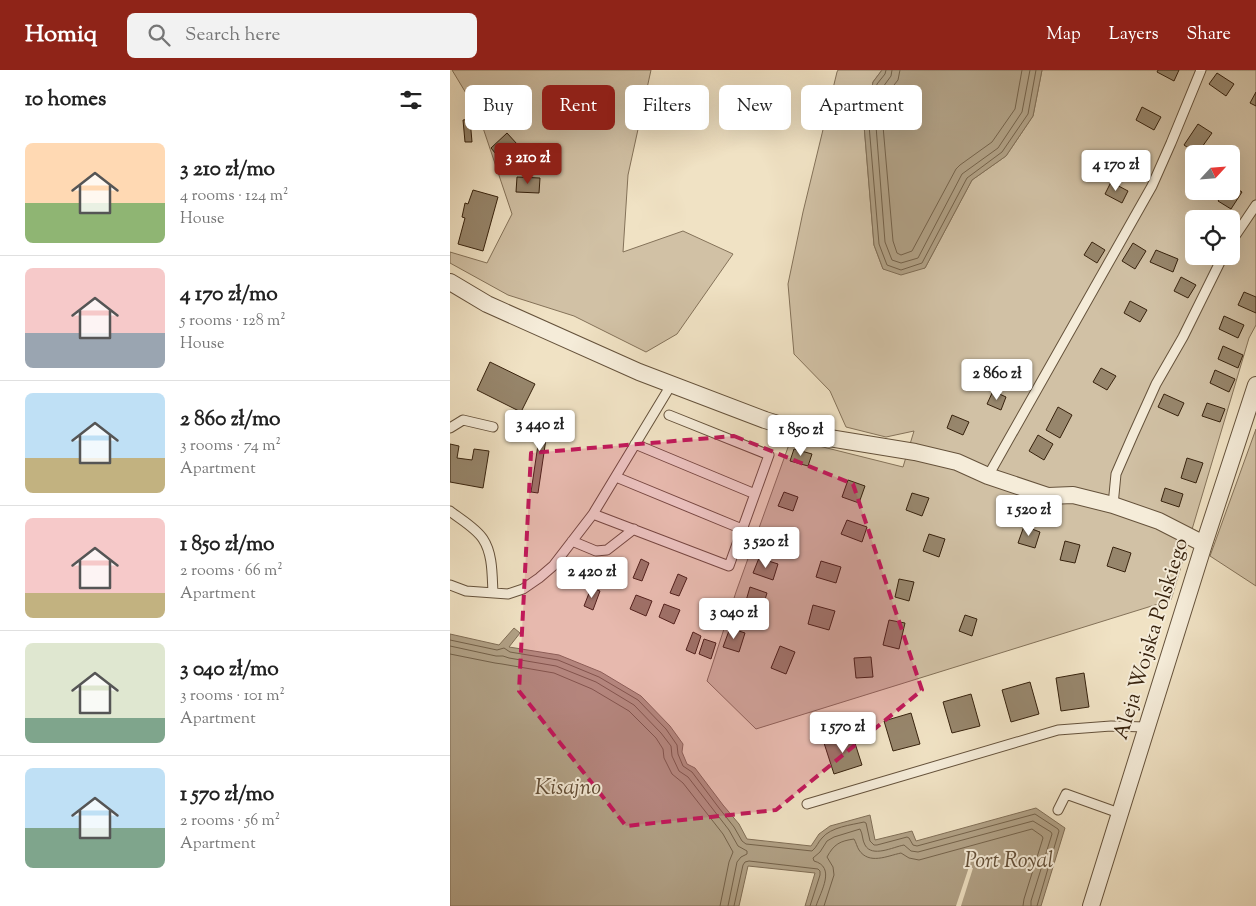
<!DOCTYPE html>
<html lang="en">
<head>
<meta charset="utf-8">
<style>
  :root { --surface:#fff; --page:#f2f2f2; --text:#222; --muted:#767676; --line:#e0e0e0; --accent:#8f2418 }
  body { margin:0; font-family:"Sorts Mill Goudy",serif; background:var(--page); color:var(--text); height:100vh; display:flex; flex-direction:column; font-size:19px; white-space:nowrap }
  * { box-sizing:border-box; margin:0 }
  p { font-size:16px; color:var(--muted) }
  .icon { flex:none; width:28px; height:28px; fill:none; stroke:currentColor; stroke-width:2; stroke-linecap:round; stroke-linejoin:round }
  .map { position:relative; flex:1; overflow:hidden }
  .sheet { display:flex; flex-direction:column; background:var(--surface); width:450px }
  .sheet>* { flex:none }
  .hud { position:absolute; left:15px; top:15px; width:475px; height:45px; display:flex; gap:10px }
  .needle { width:32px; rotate:64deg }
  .buttons { position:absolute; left:735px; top:75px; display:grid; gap:10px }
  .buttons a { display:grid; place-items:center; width:55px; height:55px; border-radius:8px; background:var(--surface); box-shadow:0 5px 20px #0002; font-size:25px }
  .price { position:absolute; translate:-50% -42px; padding:0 11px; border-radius:5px; background:#fff; color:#222; font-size:16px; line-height:32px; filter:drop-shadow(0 1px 2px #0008) }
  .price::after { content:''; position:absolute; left:50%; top:30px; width:15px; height:11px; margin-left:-8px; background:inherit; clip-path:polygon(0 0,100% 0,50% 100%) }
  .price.selected { background:var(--accent); color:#fff }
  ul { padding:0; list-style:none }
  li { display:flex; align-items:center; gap:15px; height:125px; padding:0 25px }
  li+li { border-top:1px solid var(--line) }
  li span { display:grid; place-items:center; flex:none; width:140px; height:100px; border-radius:8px; color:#555 }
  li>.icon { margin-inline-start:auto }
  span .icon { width:60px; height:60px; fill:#fffc; stroke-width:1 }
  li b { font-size:21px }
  h2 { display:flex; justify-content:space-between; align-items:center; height:60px; padding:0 25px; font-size:21px }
  .chip { padding:0 18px; border-radius:8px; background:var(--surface); box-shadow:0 5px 20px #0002; font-size:18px; line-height:45px }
  .chip.selected { background:var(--accent); color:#fff }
  header { display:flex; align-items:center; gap:30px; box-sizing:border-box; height:70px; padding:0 25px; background:var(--accent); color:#fff }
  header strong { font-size:24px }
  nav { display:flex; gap:28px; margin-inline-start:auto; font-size:18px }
  .search { width:350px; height:45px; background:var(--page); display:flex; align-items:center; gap:12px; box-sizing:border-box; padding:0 18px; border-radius:8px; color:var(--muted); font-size:19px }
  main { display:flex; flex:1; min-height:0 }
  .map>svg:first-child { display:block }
</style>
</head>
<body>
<header>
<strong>Homiq</strong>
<div class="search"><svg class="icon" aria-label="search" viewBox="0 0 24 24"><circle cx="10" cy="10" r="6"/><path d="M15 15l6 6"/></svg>Search here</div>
<nav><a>Map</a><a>Layers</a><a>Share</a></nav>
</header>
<main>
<section class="sheet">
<h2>10 homes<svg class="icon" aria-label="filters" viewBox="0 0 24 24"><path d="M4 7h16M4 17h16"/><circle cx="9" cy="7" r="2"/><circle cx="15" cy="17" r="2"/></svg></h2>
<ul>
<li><span style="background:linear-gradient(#ffd9b3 60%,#8fb573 0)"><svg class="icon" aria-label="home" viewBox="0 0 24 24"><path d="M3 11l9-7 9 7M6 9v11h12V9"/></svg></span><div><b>3 210 zł/mo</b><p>4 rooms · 124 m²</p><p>House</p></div></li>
<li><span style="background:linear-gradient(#f6c9c9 65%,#9aa5b1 0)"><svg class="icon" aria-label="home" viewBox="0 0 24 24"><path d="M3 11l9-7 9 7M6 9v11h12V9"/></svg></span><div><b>4 170 zł/mo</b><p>5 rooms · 128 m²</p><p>House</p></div></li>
<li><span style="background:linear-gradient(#bfe0f5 65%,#c2b280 0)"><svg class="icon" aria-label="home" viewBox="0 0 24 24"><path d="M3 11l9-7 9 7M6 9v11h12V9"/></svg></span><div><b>2 860 zł/mo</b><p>3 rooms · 74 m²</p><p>Apartment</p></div></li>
<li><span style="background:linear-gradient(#f6c9c9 75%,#c2b280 0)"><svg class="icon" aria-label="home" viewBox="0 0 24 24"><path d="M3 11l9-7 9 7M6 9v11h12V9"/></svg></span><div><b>1 850 zł/mo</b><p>2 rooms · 66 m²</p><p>Apartment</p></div></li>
<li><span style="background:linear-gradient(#dfe7d0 75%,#7fa58c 0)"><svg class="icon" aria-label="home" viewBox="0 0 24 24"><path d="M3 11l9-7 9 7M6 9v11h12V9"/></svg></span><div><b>3 040 zł/mo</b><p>3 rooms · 101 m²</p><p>Apartment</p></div></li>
<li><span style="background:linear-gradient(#bfe0f5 60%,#7fa58c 0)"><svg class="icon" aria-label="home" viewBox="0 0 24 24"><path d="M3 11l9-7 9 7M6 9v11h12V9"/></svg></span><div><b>1 570 zł/mo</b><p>2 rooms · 56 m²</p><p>Apartment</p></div></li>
</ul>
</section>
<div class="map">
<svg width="806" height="836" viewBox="0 0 806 836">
  <rect width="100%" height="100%" fill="#f0e2c4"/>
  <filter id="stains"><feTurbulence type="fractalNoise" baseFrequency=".004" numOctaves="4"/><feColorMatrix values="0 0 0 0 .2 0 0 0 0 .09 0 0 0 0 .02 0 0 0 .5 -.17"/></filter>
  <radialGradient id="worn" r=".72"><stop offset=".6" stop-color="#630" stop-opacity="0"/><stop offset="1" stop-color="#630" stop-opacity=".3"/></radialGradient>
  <path fill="#d1c1a5" stroke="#847259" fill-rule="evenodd" d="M2,0H201L178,105L173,182L233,161L283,184L227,264L196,282L124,246L58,225L0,193V182L37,193L62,144L28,43Z
    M388,0H432L423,12L414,55L424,175L433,199L475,198L522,110L556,86L583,46L592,0H806V255L799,268L721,530L306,659L257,611L286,522L341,369L453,397L464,361L436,367L396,357L380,321L344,284L338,214L353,142L387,2ZM744,84H781V121H744ZM744,149H781V186H744Z
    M806,359V516L760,486Z"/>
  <path fill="#b1a186" stroke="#806e56" d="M432,0H592L583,46L556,86L522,110L475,198L451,205L433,199L424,175L414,55L423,12Z
    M64,558L70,563L59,577L109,585L151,602L191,626L220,656L233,674L232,682L237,694L245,698L273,735L289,754L297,769L361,776L369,764L380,756L420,745L425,770L462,761L466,771L586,738L615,758L591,836H355L365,803L298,796L289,836H0V564L49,575Z"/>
  <path fill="#f0e2c4" d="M519,797L523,798L511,836H506Z"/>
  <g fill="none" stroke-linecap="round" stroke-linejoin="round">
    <path stroke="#74624a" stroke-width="1" d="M436,0L435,4L427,14L419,55L429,174L437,195L451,200L472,193L517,108L552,82L578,44L586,0
      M442,0L441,6L433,17L426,56L435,172L442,190L451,193L468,188L512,104L548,78L572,42L580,0
      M450,0L448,10L440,20L433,56L443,171L447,183L451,185L462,181L506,99L510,95L542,72L565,39L572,0
      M0,570L47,580L54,578L60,582L108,590L149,607L188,630L216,659L227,675L228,684L233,696L242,702L269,738L284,757L292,771L296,774L362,781C367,777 368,772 372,768C381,757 401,755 414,752L416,753L420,771L424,775H427L457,767L459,768L463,775L467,776L585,744L608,759L609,761L587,836
      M0,576L46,586H53L59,588L106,596L146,612L184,635L211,663L221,676L222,686L229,701L238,707L279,760L288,776L297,781V784L291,787L287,792L278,836
      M0,584L45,593L52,594L104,603L142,619L179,641L206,668L213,679L214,688L222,704L233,713L273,764L283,782L279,792L270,836
      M284,836L293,795L295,792L299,791L368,799L370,801V805L360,836
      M366,836C371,821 386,797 364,791L363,788L370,782L377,771L384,767L410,759C413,764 412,770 415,775C422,788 443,777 454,775L461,781L468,782L583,751L601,762L602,764L581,831V836
      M374,836L384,805L383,797L377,787C384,774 390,771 404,769C406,772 407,777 409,780C419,795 437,786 451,783L459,788L469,790L582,759L592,766L593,768L574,829L573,836"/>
  </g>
  <path fill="#97866c" stroke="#37220d" d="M708,0H729L724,11L707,2Z
    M767,3L784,14L776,26L759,14Z
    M806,22V36L800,33Z
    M692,37L711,47L704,60L686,50Z
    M20,49L22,72H15L13,50Z
    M748,54L762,63L747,84L734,75Z
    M57,63L67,74L50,89L41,78Z
    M67,107L90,108L89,123L66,122Z
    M661,112L678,121L672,133L655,124Z
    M781,115L792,122L781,139L768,131L775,121H781Z
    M23,120L48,127L33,181L8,174L15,148L12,147L15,133L18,134Z
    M642,172L655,180L647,193L634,185Z
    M683,173L696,181L685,199L672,191Z
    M706,180L728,189L723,202L700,192Z
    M731,207L746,215L738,228L724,221Z
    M794,222L806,227V243L788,235Z
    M680,231L697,240L690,252L674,243Z
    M774,246L794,255L788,268L769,259Z
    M773,276L793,285L788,298L768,289Z
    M40,292L85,314L71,342L27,320Z
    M651,298L666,306L657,320L643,312Z
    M765,300L785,309L779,322L760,313Z
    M543,321L556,327L551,340L537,334Z
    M714,324L734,333L728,346L708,337Z
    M757,333L775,339L770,352L752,346Z
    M608,337L622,345L610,368L596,360Z
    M93,341L100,342L88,423L81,422Z
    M502,345L519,352L513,365L497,358Z
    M588,365L603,374L594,390L579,381Z
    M0,374L9,376L7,388L22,390L24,379L39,381L33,418L0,412Z
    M344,379L362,384L358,396L340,391Z
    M737,388L753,393L746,413L731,408Z
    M398,410L415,416L409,433L392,427Z
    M715,418L733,424L729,437L711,431Z
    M334,422L348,427L343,441L328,436Z
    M462,423L479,428L472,446L456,440Z
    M397,450L417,457L412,472L391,464Z
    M574,456L590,462L585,478L568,473Z
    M479,464L495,469L489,487L473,481Z
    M615,471L630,475L625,493L610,490Z
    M663,477L681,483L675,502L657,496Z
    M309,488L328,494L323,510L303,503Z
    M191,489L199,493L192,511L183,508Z
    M371,491L391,497L386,513L366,507Z
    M228,504L237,508L229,526L220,523Z
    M449,509L464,512L459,531L445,527Z
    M300,517L317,523L310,546L293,541Z
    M141,518L150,521L143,540L134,536Z
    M186,525L202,531L196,546L180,539Z
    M214,534L230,540L224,554L209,547Z
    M363,535L385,541L379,560L358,554Z
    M515,545L527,549L522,566L509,561Z
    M439,550L455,553L449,579L433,575Z
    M280,558L295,563L289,582L273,577Z
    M243,562L251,566L245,584L236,580Z
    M254,569L266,573L261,589L249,584Z
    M330,576L345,582L336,604L321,598Z
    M421,587L423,607L406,608L404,588Z
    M634,603L639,637L611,641L606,608Z
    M580,612L589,644L561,652L552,620Z
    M521,624L530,656L502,663L493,632Z
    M461,643L470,674L443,681L434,651Z
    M402,664L412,695L384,704L374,673Z"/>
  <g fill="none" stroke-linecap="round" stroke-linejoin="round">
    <g stroke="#65523b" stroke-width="11">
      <path id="lane" d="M781,172L806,135
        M0,358L13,350L43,357
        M185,374L305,424
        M538,406L702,116L721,73L751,0
        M166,407L292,459
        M663,435L666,404L683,365L706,314L733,267L773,186
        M0,441C10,449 26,458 33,469C43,484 42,506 43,523
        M143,444L279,496L319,385L219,345
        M122,471L146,481L157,480L184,459
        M0,515L16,521L58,524L73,519L89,508L103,496L143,444L221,315
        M357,734L608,660L661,656L696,657
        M608,740L616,724L669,743"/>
    </g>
    <g stroke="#65523b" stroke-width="18">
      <path id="street" d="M0,212L37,234L189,302L315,350L367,366L465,382L507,392L538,406L598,426L623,425L663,435L709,451L754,474
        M641,836L754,474L806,315"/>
    </g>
    <use href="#lane" stroke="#f5ecd9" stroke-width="9"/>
    <use href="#street" stroke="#f5ecd9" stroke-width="16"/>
  </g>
  <path fill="#c2185b" fill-opacity="0.2" stroke="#c2185b" stroke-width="4" stroke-dasharray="10 6" stroke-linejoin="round" d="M284,366L403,414L472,620L326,740L176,756L69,621L81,383Z"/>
  <g text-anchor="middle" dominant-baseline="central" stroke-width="4" stroke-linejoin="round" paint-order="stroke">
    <g font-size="21" fill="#37220d" stroke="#f5ecd9">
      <text transform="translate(702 569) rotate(-73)">Aleja Wojska Polskiego</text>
    </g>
    <g font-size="22" font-style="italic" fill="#624e37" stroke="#f5ecd9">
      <text x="118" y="719">Kisajno</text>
      <text x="559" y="792">Port Royal</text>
    </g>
  </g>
  <rect width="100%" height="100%" filter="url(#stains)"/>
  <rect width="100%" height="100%" fill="url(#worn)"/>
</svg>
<div class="buttons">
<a><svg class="needle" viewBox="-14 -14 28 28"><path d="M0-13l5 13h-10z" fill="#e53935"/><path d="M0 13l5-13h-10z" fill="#767676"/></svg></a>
<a><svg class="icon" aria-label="locate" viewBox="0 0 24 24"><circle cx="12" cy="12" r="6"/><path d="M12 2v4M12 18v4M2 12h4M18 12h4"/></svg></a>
</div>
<b class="price selected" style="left:78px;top:115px">3 210 zł</b>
<b class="price" style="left:666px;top:122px">4 170 zł</b>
<b class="price" style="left:547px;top:331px">2 860 zł</b>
<b class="price" style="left:90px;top:382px">3 440 zł</b>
<b class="price" style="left:351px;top:387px">1 850 zł</b>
<b class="price" style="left:579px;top:467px">1 520 zł</b>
<b class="price" style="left:316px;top:499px">3 520 zł</b>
<b class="price" style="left:142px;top:529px">2 420 zł</b>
<b class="price" style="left:284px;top:570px">3 040 zł</b>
<b class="price" style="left:393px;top:684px">1 570 zł</b>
<div class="hud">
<a class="chip">Buy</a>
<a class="chip selected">Rent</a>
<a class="chip">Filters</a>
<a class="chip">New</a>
<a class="chip">Apartment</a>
</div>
</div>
</main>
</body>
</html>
